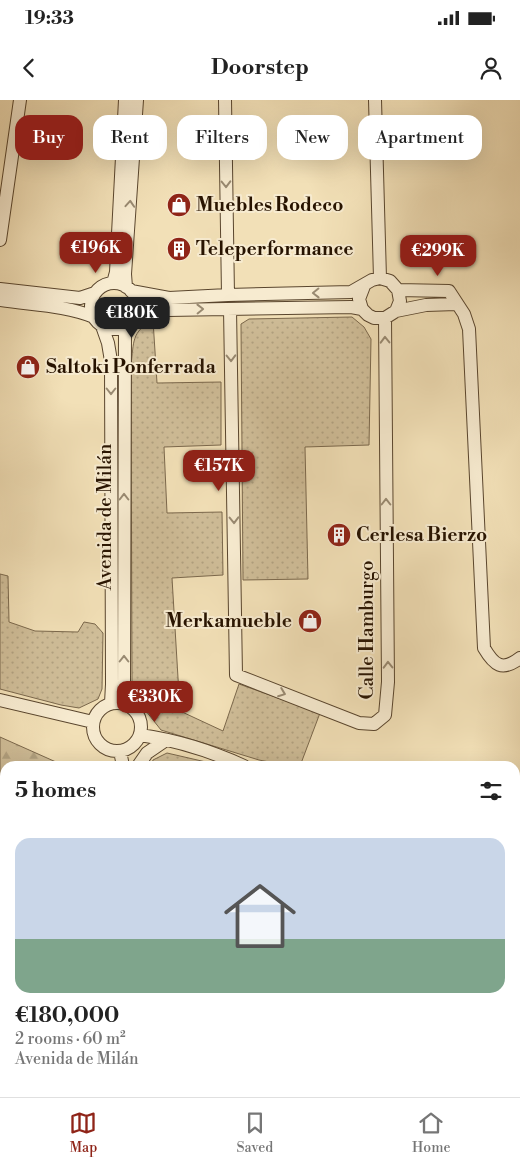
<!DOCTYPE html>
<html lang="en">
<head>
<meta charset="utf-8">
<style>
  :root { --surface:#fff; --page:#f6f6f6; --text:#222; --muted:#767676; --line:#e0e0e0; --accent:#8f2418 }
  body { margin:0; font-family:"Libre Bodoni",serif; background:var(--page); color:var(--text); height:100vh; display:flex; flex-direction:column; font-size:19px; white-space:nowrap }
  * { box-sizing:border-box; margin:0 }
  p { font-size:16px; color:var(--muted) }
  .icon { flex:none; width:28px; height:28px; fill:none; stroke:currentColor; stroke-width:2; stroke-linecap:round; stroke-linejoin:round }
  .map { position:relative; flex:1; overflow:hidden }
  .side { position:absolute; left:0px; top:661px; width:520px; height:336px; display:flex; flex-direction:column; background:var(--surface); border-radius:15px 15px 0 0; box-shadow:0 5px 20px #0002 }
  .side>* { flex:none }
  .top-card { position:absolute; left:15px; top:15px; width:490px; height:45px; display:flex; gap:10px }
  .price { position:absolute; translate:-50% -42px; padding:0 11px; border-radius:10px; background:var(--accent); color:#fff; font-size:16px; line-height:32px; filter:drop-shadow(0 1px 2px #0008) }
  .price::after { content:''; position:absolute; left:50%; top:30px; width:15px; height:11px; margin-left:-8px; background:inherit; clip-path:polygon(0 0,100% 0,50% 100%) }
  .price.selected { background:#222; color:#fff }
  ul { padding:0; list-style:none }
  li { display:grid; align-content:center; gap:10px; height:265px; padding:0 15px }
  li span { display:grid; place-items:center; height:155px; border-radius:15px; color:#555 }
  li>.icon { margin-inline-start:auto }
  span .icon { width:90px; height:90px; fill:#fffc; stroke-width:1 }
  li b { font-size:21px }
  h2 { display:flex; justify-content:space-between; align-items:center; height:60px; padding:0 15px; font-size:21px }
  .tag { padding:0 18px; border-radius:15px; background:var(--surface); box-shadow:0 5px 20px #0002; font-size:18px; line-height:45px }
  .tag.selected { background:var(--accent); color:#fff }
  .status { display:flex; justify-content:space-between; align-items:center; height:35px; padding:0 25px; background:var(--surface); direction:ltr }
  .status svg { height:14px; fill:currentColor }
  header { display:flex; justify-content:space-between; align-items:center; height:65px; padding:0 15px; background:var(--surface); font-size:22px; font-weight:700 }
  .dock { display:flex; justify-content:space-around; align-items:center; height:70px; border-top:1px solid var(--line); background:var(--surface); font-size:14px; color:var(--muted) }
  .dock a { display:grid; justify-items:center; gap:2px }
  .dock .selected { color:var(--accent) }
  .map>svg:first-child { display:block }
</style>
</head>
<body>
<div class="status"><b>19:33</b><svg viewBox="0 0 49 12"><path d="M0 12V9h3v3zM5 12V6h3v6zM10 12V3h3v9zM15 12V0h3v12zM26 1h20v11H26zM47 4h2v5h-2z"/></svg></div>
<header><svg class="icon" aria-label="back" viewBox="0 0 24 24"><path d="M15 5l-7 7 7 7"/></svg>Doorstep<svg class="icon" aria-label="person" viewBox="0 0 24 24"><circle cx="12" cy="8" r="4"/><path d="M4 21q1-7 8-7t8 7"/></svg></header>
<div class="map">
<svg width="520" height="997" viewBox="0 0 520 997">
  <defs>
    <pattern id="grass-dots" width="8" height="8" patternUnits="userSpaceOnUse" patternTransform="scale(1.25)"><rect width="8" height="8" fill="#cfbd98"/><path d="M2 2h.1M6 6h.1" fill="none" stroke="#b2a281" stroke-width="1.8" stroke-linecap="round"/></pattern>
    <pattern id="forest-firs" width="22" height="20" patternUnits="userSpaceOnUse" patternTransform="scale(1.25)"><rect width="22" height="20" fill="#cfbd98"/><path d="M5 1l3.5 6h-7zM16 11l3.5 6h-7z" fill="#b2a281"/></pattern>
  </defs>
  <rect width="100%" height="100%" fill="#f2e0b7"/>
  <filter id="stains"><feTurbulence type="fractalNoise" baseFrequency=".004" numOctaves="4"/><feColorMatrix values="0 0 0 0 .2 0 0 0 0 .09 0 0 0 0 .02 0 0 0 .5 -.17"/></filter>
  <radialGradient id="worn" r=".72"><stop offset=".6" stop-color="#630" stop-opacity="0"/><stop offset="1" stop-color="#630" stop-opacity=".3"/></radialGradient>
  <path fill="url(#grass-dots)" stroke="#7b684c" d="M352,217L364,227L371,239L369,345L305,347L308,479L243,480L241,224L249,219Z
    M153,220L157,283L221,282V345L164,347L167,413L222,412L223,475L172,478L180,611L223,631L239,584L320,613L300,666H290L259,660L161,630L138,601L132,588L131,265C134,242 131,232 153,220Z
    M0,474L8,476L9,522L35,531L78,532L84,522L95,524L103,533L102,589L98,599L79,608L61,605L0,589Z
    M167,653L206,662L216,666H151L153,660Z
    M520,772V997H227L226,993L515,992V773Z"/>
  <path fill="url(#forest-firs)" stroke="#7b684c" d="M0,637L65,666H5V754L0,756Z"/>
  <g fill="none" stroke-linecap="round" stroke-linejoin="round">
    <g stroke="#5a462e" stroke-width="14">
      <path id="minor" d="M225,0L228,195
        M375,0L380,178
        M0,140L20,0
        M113,183L116,172L125,0
        M91 206a23 23 0 1 1 46 0a23 23 0 1 1-46 0Z
        M126,187L125,174L137,0
        M0,189L80,198L95,193
        M398,190L449,191L464,214L469,229L484,548C494,565 502,572 520,558
        M131,191L169,198L228,195L351,192L372,180L380,178L390,181L398,190L400,201L396,211L385,218H374L368,215L362,209L359,199L364,186
        M0,200C31,205 65,205 94,217
        M230,209L236,575L359,623L374,624L385,615L388,582L385,218
        M396,211L426,205L456,204
        M134,217L168,210L351,207L362,209
        M102,226L108,243L111,261L112,584L111,603
        M125,226L124,591L131,607
        M0,600L93,622
        M93 627a24 24 0 1 1 48 0a24 24 0 1 1-48 0Z
        M140,635C176,640 211,651 244,666
        M120,651L123,666
        M138,666L147,653L166,640
        M515,759H520
        M200,992L201,997
        M215,992L217,997
        M0,997L14,992"/>
    </g>
    <use href="#minor" stroke="#f7ebd0" stroke-width="12"/>
  </g>
  <defs><path id="oneway-chevron" d="M-2-3.5L2.5 0L-2 3.5" fill="none" stroke-width="1.6" stroke-linecap="round" stroke-linejoin="round" transform="scale(1.25)"/></defs>
  <g stroke="#998a72">
    <use href="#oneway-chevron" transform="translate(226 84) rotate(89)"/>
    <use href="#oneway-chevron" transform="translate(130 104) rotate(-86)"/>
    <use href="#oneway-chevron" transform="translate(316 193) rotate(179)"/>
    <use href="#oneway-chevron" transform="translate(200 209) rotate(-1)"/>
    <use href="#oneway-chevron" transform="translate(385 240) rotate(-91)"/>
    <use href="#oneway-chevron" transform="translate(231 258) rotate(89)"/>
    <use href="#oneway-chevron" transform="translate(111 291) rotate(90)"/>
    <use href="#oneway-chevron" transform="translate(124 397) rotate(-90)"/>
    <use href="#oneway-chevron" transform="translate(386 402) rotate(-90)"/>
    <use href="#oneway-chevron" transform="translate(234 420) rotate(89)"/>
    <use href="#oneway-chevron" transform="translate(124 559) rotate(-90)"/>
    <use href="#oneway-chevron" transform="translate(388 565) rotate(-91)"/>
    <use href="#oneway-chevron" transform="translate(282 593) rotate(21)"/>
  </g>
  <defs>
    <g id="shop-disc" transform="scale(1.25)"><circle r="9.5" fill="#8f2418" stroke="#f7ebd0"/><path d="M-5-2.5h2.3a2.7 3.5 0 0 1 5.4 0H5L5.5 6h-11ZM-1.5-2.5h3a1.5 2.3 0 0 0-3 0Z" fill="#fff"/></g>
    <g id="building-disc" transform="scale(1.25)"><circle r="9.5" fill="#8f2418" stroke="#f7ebd0"/><path d="M-4-6H4V6H1V3H-1V6H-4ZM-2.5-4.3h1.7v1.8h-1.7ZM.8-4.3h1.7v1.8H.8ZM-2.5-1h1.7V.8h-1.7ZM.8-1h1.7V.8H.8Z" fill="#fff"/></g>
  </defs>
  <g fill-rule="evenodd">
    <use href="#shop-disc" x="179" y="105"/>
    <use href="#building-disc" x="179" y="149"/>
    <use href="#shop-disc" x="28" y="267"/>
    <use href="#building-disc" x="339" y="435"/>
    <use href="#shop-disc" x="310" y="521"/>
  </g>
  <g text-anchor="middle" dominant-baseline="central" stroke-width="4" stroke-linejoin="round" paint-order="stroke">
    <g font-size="19" font-weight="bold" fill="#271300" stroke="#f7ebd0" text-anchor="start">
      <text x="196" y="105">Muebles Rodeco</text>
      <text x="196" y="149">Teleperformance</text>
      <text x="46" y="267">Saltoki Ponferrada</text>
      <text x="356" y="435">Cerlesa Bierzo</text>
      <text x="292" y="521" text-anchor="end">Merkamueble</text>
    </g>
    <g font-size="19" fill="#271300" stroke="#f7ebd0">
      <text transform="translate(105 417) rotate(-90)">Avenida de Milán</text>
      <text transform="translate(367 530) rotate(-90)">Calle Hamburgo</text>
    </g>
  </g>
  <rect width="100%" height="100%" filter="url(#stains)"/>
  <rect width="100%" height="100%" fill="url(#worn)"/>
</svg>
<b class="price" style="left:96px;top:174px">€196K</b>
<b class="price" style="left:438px;top:177px">€299K</b>
<b class="price selected" style="left:132px;top:239px">€180K</b>
<b class="price" style="left:219px;top:392px">€157K</b>
<b class="price" style="left:155px;top:623px">€330K</b>
<div class="top-card">
<a class="tag selected">Buy</a>
<a class="tag">Rent</a>
<a class="tag">Filters</a>
<a class="tag">New</a>
<a class="tag">Apartment</a>
</div>
<section class="side">
<h2>5 homes<svg class="icon" aria-label="filters" viewBox="0 0 24 24"><path d="M4 7h16M4 17h16"/><circle cx="9" cy="7" r="2"/><circle cx="15" cy="17" r="2"/></svg></h2>
<ul>
<li><span style="background:linear-gradient(#c9d6e8 65%,#7fa58c 0)"><svg class="icon" aria-label="home" viewBox="0 0 24 24"><path d="M3 11l9-7 9 7M6 9v11h12V9"/></svg></span><div><b>€180,000</b><p>2 rooms · 60 m²</p><p>Avenida de Milán</p></div></li>
</ul>
</section>
</div>
<nav class="dock">
<a class="selected"><svg class="icon" aria-label="map" viewBox="0 0 24 24"><path d="M3 6l6-2 6 2 6-2v14l-6 2-6-2-6 2zM9 4v14M15 6v14"/></svg>Map</a>
<a><svg class="icon" aria-label="saved" viewBox="0 0 24 24"><path d="M7 4h10v16l-5-4-5 4z"/></svg>Saved</a>
<a><svg class="icon" aria-label="home" viewBox="0 0 24 24"><path d="M3 11l9-7 9 7M6 9v11h12V9"/></svg>Home</a>
</nav>
</body>
</html>
